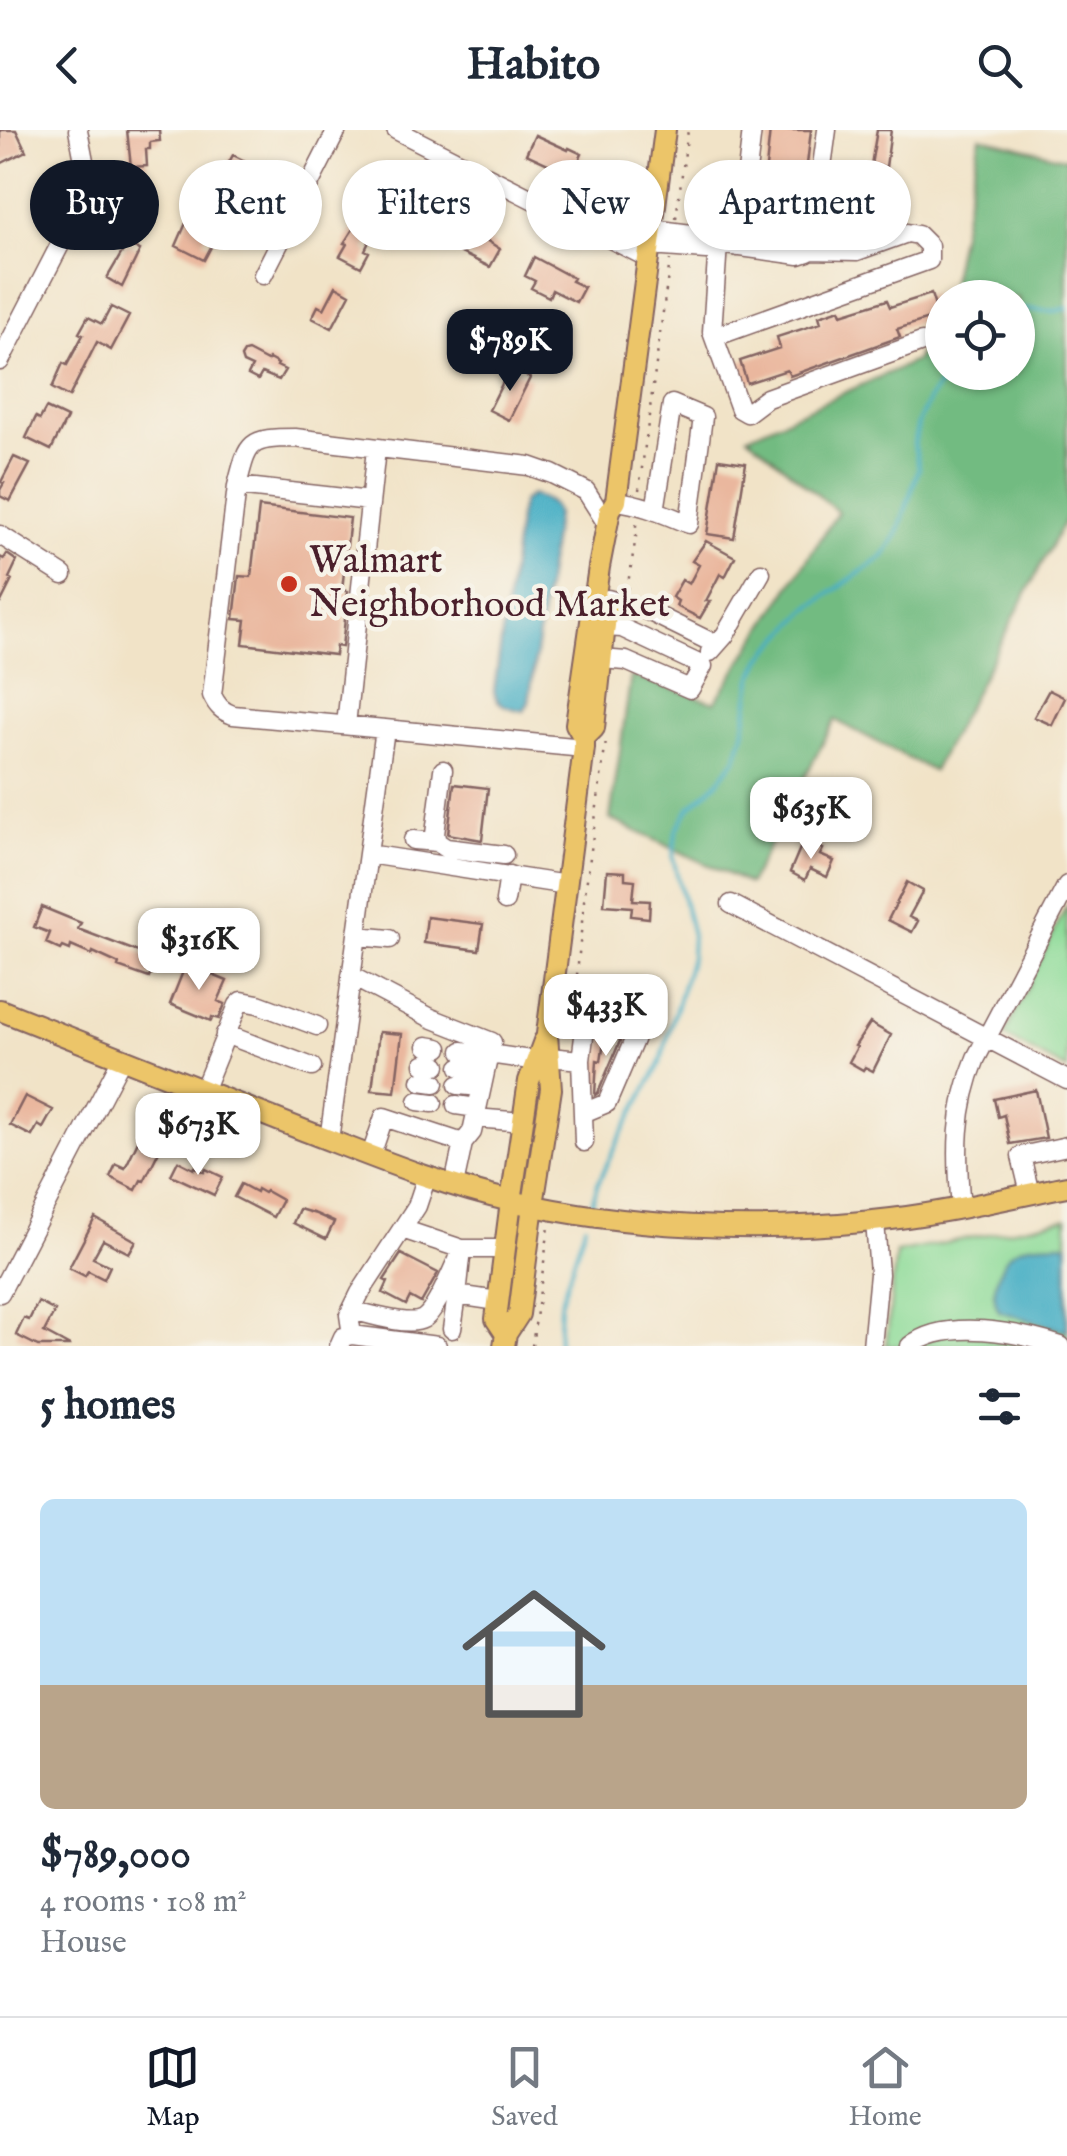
<!DOCTYPE html>
<html lang="en">
<head>
<meta charset="utf-8">
<style>
  :root { --surface:#fff; --page:#f6f6f7; --text:#1f2937; --muted:#747a83; --line:#e0e1e3; --accent:#111827 }
  body { margin:0; font-family:"IM FELL English",serif; background:var(--page); color:var(--text); height:100vh; display:flex; flex-direction:column; font-size:38px; white-space:nowrap }
  * { box-sizing:border-box; margin:0 }
  p { font-size:32px; color:var(--muted) }
  .icon { flex:none; width:55px; height:55px; fill:none; stroke:currentColor; stroke-width:2; stroke-linecap:round; stroke-linejoin:round }
  .map { position:relative; height:1216px; overflow:hidden }
  .sheet { display:flex; flex-direction:column; background:var(--surface); flex:1 }
  .sheet>* { flex:none }
  .guide { position:absolute; left:30px; top:30px; width:1008px; height:90px; display:flex; gap:20px }
  .controls { position:absolute; left:925px; top:150px; display:grid; gap:20px }
  .controls a { display:grid; place-items:center; width:110px; height:110px; border-radius:50%; background:var(--surface); box-shadow:0 2px 8px #0004; font-size:50px }
  .price { position:absolute; translate:-50% -85px; padding:0 22px; border-radius:20px; background:#fff; color:#222; font-size:32px; line-height:65px; filter:drop-shadow(0 2px 5px #0008) }
  .price::after { content:''; position:absolute; left:50%; top:60px; width:30px; height:22px; margin-left:-15px; background:inherit; clip-path:polygon(0 0,100% 0,50% 100%) }
  .price.current { background:var(--accent); color:#fff }
  ul { padding:0; list-style:none }
  li { display:grid; align-content:center; gap:20px; height:530px; padding:0 40px }
  li+li { border-top:2px solid var(--line) }
  li span { display:grid; place-items:center; height:310px; border-radius:15px; color:#555 }
  li>.icon { margin-inline-start:auto }
  span .icon { width:180px; height:180px; fill:#fffc; stroke-width:1 }
  li b { font-size:42px }
  h2 { display:flex; justify-content:space-between; align-items:center; height:120px; padding:0 40px; font-size:42px }
  .chip { padding:0 35px; border-radius:45px; background:var(--surface); box-shadow:0 2px 8px #0004; font-size:35px; line-height:90px }
  .chip.current { background:var(--accent); color:#fff }
  header { display:flex; justify-content:space-between; align-items:center; height:130px; padding:0 40px; background:var(--surface); font-size:45px; font-weight:700 }
  .tabs { display:flex; justify-content:space-around; align-items:center; height:140px; border-top:2px solid var(--line); background:var(--surface); font-size:28px; color:var(--muted) }
  .tabs a { display:grid; justify-items:center; gap:5px }
  .tabs .current { color:var(--accent) }
  .map>svg:first-child { display:block }
</style>
</head>
<body>
<header><svg class="icon" aria-label="back" viewBox="0 0 24 24"><path d="M15 5l-7 7 7 7"/></svg>Habito<svg class="icon" aria-label="search" viewBox="0 0 24 24"><circle cx="10" cy="10" r="6"/><path d="M15 15l6 6"/></svg></header>
<div class="map">
<svg width="1067" height="1216" viewBox="0 0 1067 1216">
  <rect width="100%" height="100%" fill="#f7f3e8"/>
  <filter id="ink" filterUnits="userSpaceOnUse"><feTurbulence type="fractalNoise" baseFrequency=".01" numOctaves="2"/><feDisplacementMap in="SourceGraphic" scale="20" xChannelSelector="R" yChannelSelector="G"/><feConvolveMatrix kernelMatrix="1 2 1 2 8 2 1 2 1" color-interpolation-filters="sRGB"/></filter>
  <filter id="wash" filterUnits="userSpaceOnUse"><feTurbulence type="fractalNoise" baseFrequency=".0048" numOctaves="4" result="noise"/><feDisplacementMap in="SourceGraphic" scale="40" xChannelSelector="R" yChannelSelector="G"/><feGaussianBlur stdDeviation="2.25" result="paint"/><feColorMatrix in="noise" values="0 0 0 0 0 0 0 0 0 0 0 0 0 0 0 0 0 1.4 0 .05"/><feComposite in="paint" operator="in"/></filter>
  <g filter="url(#wash)">
    <rect width="100%" height="100%" fill="#f1e3c7"/>
    <path fill="#8edb99" stroke="#6c7d62" stroke-width="2.5" d="M1067,775V940L1004,906Z
      M1067,1088V1216H886L896,1123Z"/>
    <path fill="#72bb81" stroke="#5e6d56" stroke-width="2.5" d="M980,7L1067,29V386L933,641L835,590L749,754L610,689L631,546L715,572L838,382L748,306L915,231L942,185V242H1018V168L948,167Z"/>
    <path fill="#46afc5" stroke="#486778" stroke-width="2.5" d="M531,365C542,368 554,372 556,385L529,572L524,581C510,578 496,576 494,561L519,386L522,372Z
      M1063,1113L1067,1114V1200L1058,1199L999,1181C993,1169 994,1161 997,1149C1007,1111 1030,1114 1063,1113Z"/>
    <g fill="none" stroke-linecap="round" stroke-linejoin="round">
      <path stroke="#46afc5" stroke-width="4" d="M1018,180C1035,177 1050,185 1067,178
        M591,1076L598,1053L616,1015L660,934L691,827L692,805L673,728L676,701L689,678L716,654L736,628L744,604L752,549L762,528L808,479L884,426L898,403L919,338L914,314L918,293L930,267L949,242
        M558,1216L560,1174L585,1095"/>
    </g>
    <g id="blocks">
      <path fill="#eab79e" d="M0,0H16L26,21L0,34Z
        M127,0H159L160,11L150,12V19H146L147,36L131,37Z
        M770,0H811L805,52L795,51L790,93L769,91L774,48L765,47Z
        M877,0H891L886,37L871,35Z
        M535,5L568,20L569,18L582,24L572,45L526,24Z
        M233,25L255,36L237,70L215,58Z
        M379,43L402,55L400,59L423,71L414,88L382,72L384,69L369,62Z
        M193,77L213,87L203,111L212,115L204,130L176,116Z
        M362,85L378,94L365,120L369,122L361,137L340,126L347,114L344,113Z
        M449,92L465,101L467,98L500,119L490,137L438,112Z
        M127,114L140,120L122,157L107,148Z
        M534,127L573,148L571,151L584,157L576,172L552,160L549,167L531,158L535,151L525,146Z
        M336,156L350,164L332,198L312,188L318,176L324,179Z
        M931,164L938,186L897,199L900,207L790,246L787,240L747,253L740,231L780,218L777,207L821,193L819,186L840,179L842,184L887,170L890,177Z
        M111,177L129,186L111,220L97,212L69,267L52,258L63,233L67,235L83,205L79,203L88,187L102,194Z
        M529,182L557,197L551,210L544,206L539,216L535,214L531,221L513,212Z
        M248,221L267,231L269,229L278,234L277,236L285,240L279,250L262,243L258,250L248,245L252,237L243,233L241,227L244,222Z
        M510,238L530,248L509,290L489,280Z
        M46,278L67,288L51,320L26,308L36,287L40,289Z
        M14,327L30,334L10,371L0,366V360L4,353L1,352Z
        M719,329L746,333L734,408L707,404Z
        M259,377L350,388L342,460L348,461L342,517L336,516L335,525L243,514L246,490L234,489L239,446L251,447Z
        M706,411L735,427L725,447L720,444L706,471H710L700,488L676,476L678,471L672,467L682,450L689,454L699,435L692,431Z
        M7,424L17,431L9,448L12,450L0,474V427L4,429Z
        M1049,560L1065,568L1052,595L1034,587Z
        M454,654L488,658L482,710L448,704Z
        M812,714L823,719L820,725L834,731L827,747L810,739L805,750L790,742L801,716L809,720Z
        M607,741L625,742V749L635,750L633,770L650,771L649,788L631,786L632,777L604,775Z
        M907,752L923,761L909,787L918,791L912,802L888,790Z
        M42,777L81,793L78,799L149,826L147,831L155,835L149,848L118,837L119,834L93,822L92,825L71,816L70,820L63,817L61,820L46,813L50,803L34,797Z
        M427,787L483,794L479,820L424,813Z
        M186,834L227,851L218,871L225,874L219,889L212,887L211,891L170,874Z
        M870,893L891,905L873,941L865,937L863,940L849,932L857,917L855,916Z
        M379,902L402,904L395,962L372,960Z
        M605,904L617,905L620,911L598,963L595,965L597,930L601,931Z
        M1036,960L1046,1008L1010,1014L1004,985L998,987L994,969Z
        M25,966L53,980L43,998L38,995L32,1006L10,995Z
        M138,1011L159,1021L144,1051L141,1050L136,1060L110,1047L116,1034L125,1038Z
        M178,1031L194,1039L195,1037L204,1042L206,1039L223,1047L214,1065L171,1045Z
        M241,1054L256,1062L257,1059L264,1063L266,1061L282,1070L273,1087L234,1067Z
        M299,1079L316,1084L334,1092L326,1109L293,1093Z
        M95,1088L136,1111L129,1123L103,1110L93,1128L110,1136L104,1149L88,1141L85,1146L69,1138Z
        M401,1124L438,1143L421,1173L410,1167L406,1175L383,1163L388,1152L384,1150Z
        M38,1172L55,1181L44,1202L70,1216H38L16,1205L24,1188L29,1190Z"/>
    </g>
  </g>
  <g filter="url(#ink)">
    <use href="#blocks" fill-opacity="0" stroke="#846462" stroke-width="2.5"/>
    <g fill="none" stroke-linecap="round" stroke-linejoin="round">
      <g stroke="#846462" stroke-width="21">
        <path id="minor" d="M396,0L648,128
          M827,0L811,116L808,122L799,125L718,114L712,202L740,279L747,283L767,268L922,212
          M650,116L706,120L718,114L707,106L652,99
          M738,117L752,0
          M263,145L337,0
          M714,207L929,130V116L918,105L907,103L857,121L809,120
          M0,231L80,76L86,41L78,0
          M237,356L370,371
          M616,371C642,374 664,384 689,394L703,287L672,274L655,381
          M0,405L63,445
          M608,469L648,481L715,514
          M710,522L725,505L761,443
          M601,529L626,531L690,559L703,536L622,498L604,497
          M346,595L376,319
          M385,599L233,585C222,581 217,576 212,565L237,356C248,312 248,308 295,308L529,336L552,344L586,361L607,394
          M443,640L435,704L437,712L446,718L504,725
          M413,710L437,712
          M368,724L567,755
          M505,771L509,745
          M731,774L1067,950
          M357,806L390,809
          M351,846L431,888L492,912L489,924L462,921
          M550,880L587,884L588,873L640,880L642,885L634,910
          M225,904L312,937
          M427,916L439,918
          M549,927L581,930L587,884
          M581,930L584,1012
          M424,934L437,935
          M460,937L485,940
          M421,951L435,953
          M458,955L482,957
          M203,961L238,875L242,871L258,874L317,896
          M418,971L433,973
          M456,975L477,978
          M583,983L607,973L634,910L625,893L586,889
          M475,988L523,992
          M329,1010L385,599L584,618
          M371,1025L384,987L463,1013
          M454,1055L463,1013L472,1002L489,924L537,931
          M1030,1064L1021,1026L1067,1016
          M961,1078C956,1025 955,978 976,928L1067,755
          M402,1099L417,1076L427,1046
          M0,1163L122,928
          M498,1171L457,1165L462,1119H505
          M352,1180C368,1184 409,1197 423,1189C437,1181 454,1135 462,1119L402,1099L360,1163L349,1185L352,1205
          M452,1199L457,1165
          M339,1216L343,1207L352,1205L437,1216
          M872,1216L879,1144L875,1091
          M910,1216C946,1187 1020,1203 1061,1216"/>
      </g>
      <g stroke="#846462" stroke-width="24">
        <path id="major" d="M584,608L594,598L607,476
          M0,880C101,920 202,960 303,1000C371,1026 440,1055 511,1071C627,1098 755,1103 873,1091C938,1085 1003,1069 1067,1056
          M506,1204L496,1189L511,1071L529,951L544,911
          M504,1216L506,1204L519,1184L533,1075L551,959L547,904L584,618V608L576,594L599,437L610,380L616,371L665,0"/>
      </g>
      <path stroke="#846462" stroke-width="2.5" stroke-dasharray="2.5 8" stroke-linecap="butt" d="M676,88L688,0
        M639,360L670,130
        M627,459L636,407V388
        M575,866L584,771L606,611
        M532,1216L549,1097"/>
      <use href="#minor" stroke="#fff" stroke-width="18"/>
      <use href="#major" stroke="#ecc569" stroke-width="20"/>
    </g>
  </g>
  <circle fill="#c8321e" stroke="#f7f3e8" stroke-width="4" cx="289" cy="454" r="10"/>
  <g text-anchor="middle" dominant-baseline="central" stroke-width="9" stroke-linejoin="round" paint-order="stroke">
    <g font-size="38" fill="#4a1f2b" stroke="#f7f3e8" text-anchor="start">
      <text x="309" y="432">Walmart<tspan x="309" dy="44">Neighborhood Market</tspan></text>
    </g>
  </g>
</svg>
<div class="controls">
<a><svg class="icon" aria-label="locate" viewBox="0 0 24 24"><circle cx="12" cy="12" r="6"/><path d="M12 2v4M12 18v4M2 12h4M18 12h4"/></svg></a>
</div>
<b class="price current" style="left:510px;top:264px">$789K</b>
<b class="price" style="left:811px;top:732px">$635K</b>
<b class="price" style="left:199px;top:863px">$316K</b>
<b class="price" style="left:606px;top:929px">$433K</b>
<b class="price" style="left:198px;top:1048px">$673K</b>
<div class="guide">
<a class="chip current">Buy</a>
<a class="chip">Rent</a>
<a class="chip">Filters</a>
<a class="chip">New</a>
<a class="chip">Apartment</a>
</div>
</div>
<section class="sheet">
<h2>5 homes<svg class="icon" aria-label="filters" viewBox="0 0 24 24"><path d="M4 7h16M4 17h16"/><circle cx="9" cy="7" r="2"/><circle cx="15" cy="17" r="2"/></svg></h2>
<ul>
<li><span style="background:linear-gradient(#bfe0f5 60%,#b9a48a 0)"><svg class="icon" aria-label="home" viewBox="0 0 24 24"><path d="M3 11l9-7 9 7M6 9v11h12V9"/></svg></span><div><b>$789,000</b><p>4 rooms · 108 m²</p><p>House</p></div></li>
</ul>
</section>
<nav class="tabs">
<a class="current"><svg class="icon" aria-label="map" viewBox="0 0 24 24"><path d="M3 6l6-2 6 2 6-2v14l-6 2-6-2-6 2zM9 4v14M15 6v14"/></svg>Map</a>
<a><svg class="icon" aria-label="saved" viewBox="0 0 24 24"><path d="M7 4h10v16l-5-4-5 4z"/></svg>Saved</a>
<a><svg class="icon" aria-label="home" viewBox="0 0 24 24"><path d="M3 11l9-7 9 7M6 9v11h12V9"/></svg>Home</a>
</nav>
</body>
</html>
